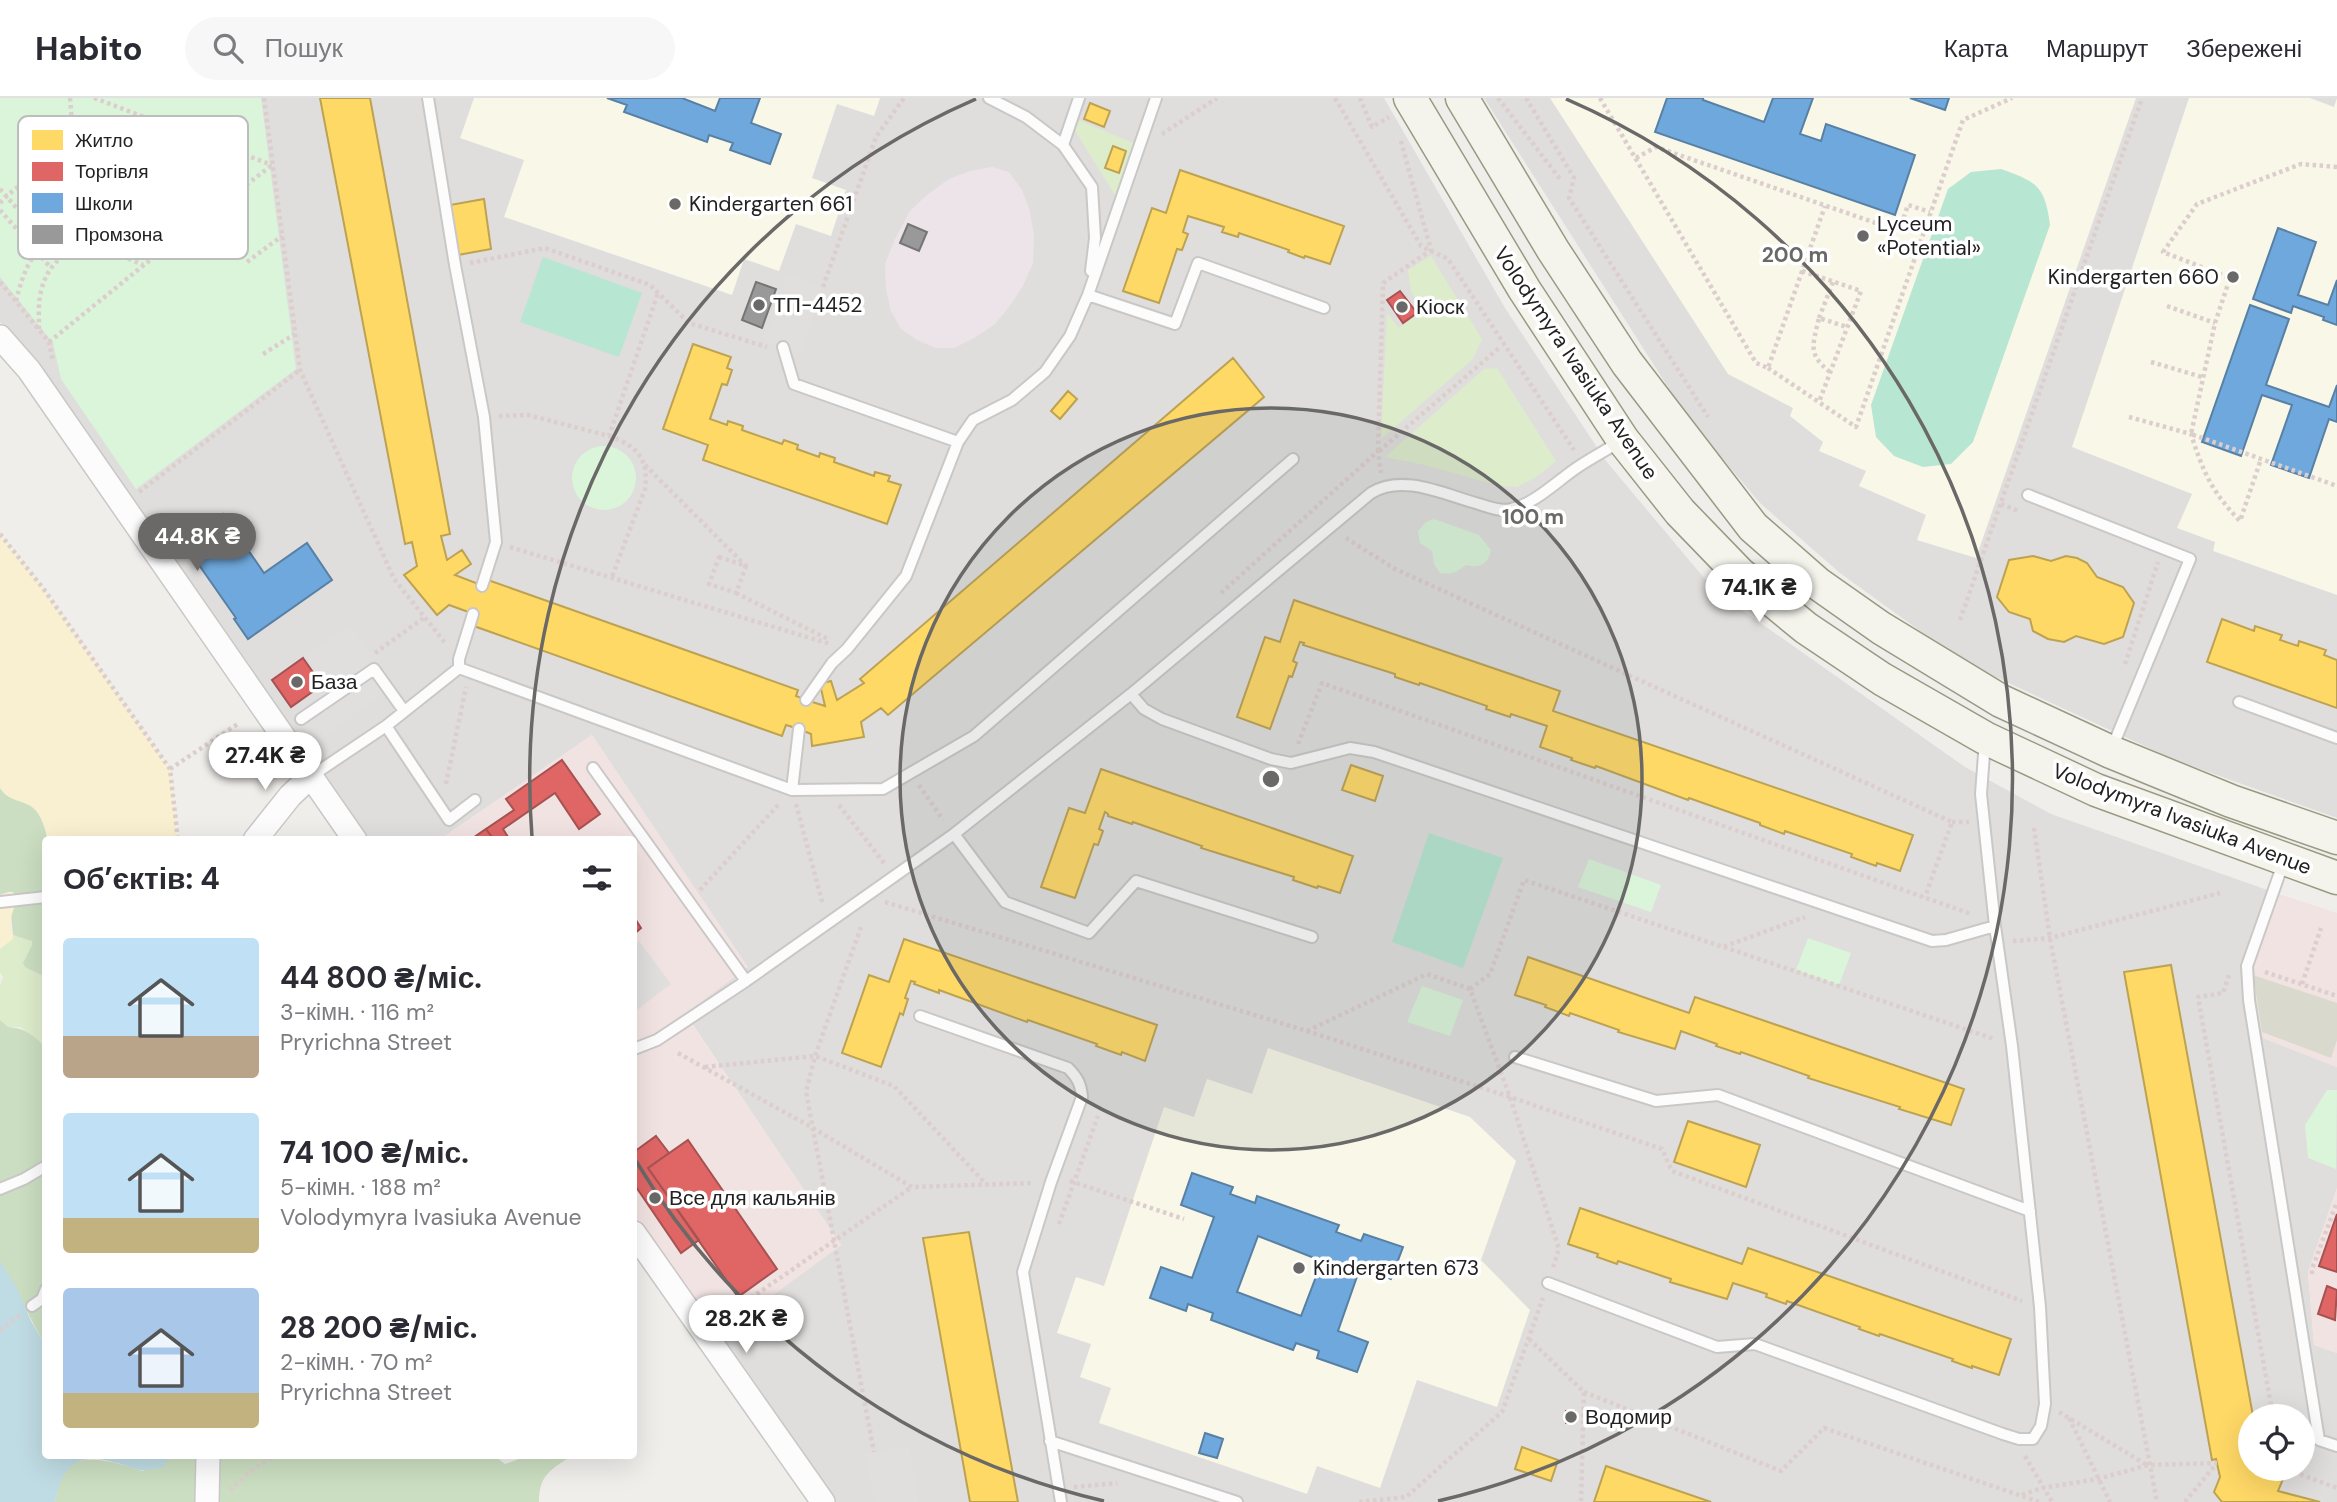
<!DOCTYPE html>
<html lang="uk">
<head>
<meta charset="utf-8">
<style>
  :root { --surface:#fff; --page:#f7f7f7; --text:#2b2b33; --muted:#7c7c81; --line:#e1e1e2; --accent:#6a6968 }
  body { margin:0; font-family:"DM Sans",sans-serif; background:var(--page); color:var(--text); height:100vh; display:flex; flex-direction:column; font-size:26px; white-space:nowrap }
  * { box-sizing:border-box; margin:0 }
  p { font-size:23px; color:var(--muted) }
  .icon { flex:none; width:38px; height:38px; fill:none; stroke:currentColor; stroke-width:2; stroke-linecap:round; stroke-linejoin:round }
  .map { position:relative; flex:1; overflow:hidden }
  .drawer { position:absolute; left:42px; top:738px; width:595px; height:623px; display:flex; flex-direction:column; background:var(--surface); border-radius:7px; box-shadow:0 7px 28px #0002 }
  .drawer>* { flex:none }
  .controls { position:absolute; left:2238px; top:1306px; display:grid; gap:14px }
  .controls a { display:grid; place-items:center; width:77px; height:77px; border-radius:50%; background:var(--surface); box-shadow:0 7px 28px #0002; font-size:35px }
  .price { position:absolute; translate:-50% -60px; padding:0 16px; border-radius:24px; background:#fff; color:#222; font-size:23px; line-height:46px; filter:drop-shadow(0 2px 4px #0008) }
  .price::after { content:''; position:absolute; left:50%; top:42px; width:21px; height:16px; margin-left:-10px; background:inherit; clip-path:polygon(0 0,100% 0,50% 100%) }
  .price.on { background:var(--accent); color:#fff }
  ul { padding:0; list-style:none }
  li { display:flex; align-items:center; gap:21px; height:175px; padding:0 21px }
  li span { display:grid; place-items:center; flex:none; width:196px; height:140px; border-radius:7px; color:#555 }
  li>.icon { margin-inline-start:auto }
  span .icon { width:84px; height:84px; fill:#fffc; stroke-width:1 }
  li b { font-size:30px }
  h2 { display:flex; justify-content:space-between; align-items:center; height:84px; padding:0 21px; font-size:30px }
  header { display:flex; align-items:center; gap:42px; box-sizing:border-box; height:98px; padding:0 35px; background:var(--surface); border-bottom:2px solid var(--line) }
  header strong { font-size:33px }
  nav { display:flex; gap:38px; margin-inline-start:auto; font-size:24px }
  .search { width:490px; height:63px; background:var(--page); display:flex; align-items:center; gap:18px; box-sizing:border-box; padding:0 24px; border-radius:38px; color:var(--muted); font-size:26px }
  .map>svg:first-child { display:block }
</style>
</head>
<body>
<header>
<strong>Habito</strong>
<div class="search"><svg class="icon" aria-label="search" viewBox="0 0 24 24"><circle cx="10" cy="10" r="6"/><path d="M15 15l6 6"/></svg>Пошук</div>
<nav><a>Карта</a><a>Маршрут</a><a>Збережені</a></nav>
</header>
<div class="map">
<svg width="2337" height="1404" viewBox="0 0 2337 1404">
  <rect width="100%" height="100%" fill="#f0eeeb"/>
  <path fill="#dfdedc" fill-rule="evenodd" d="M0,0H1384L1505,210L1606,363L1715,493L1965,669L2051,716L2279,796L2251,872L2263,940L2337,969V1090L2308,1174L2314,1247L2337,1255V1404H832L717,1238L841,1147L685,915L747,869L592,637L439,742H366L52,286L0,224ZM2250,1318H2303V1370H2250Z
    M1484,0H2337V720L2175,662L1963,564L1840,475L1760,405L1687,319Z"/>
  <path fill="#f1e3e1" d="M592,637L748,869L685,916L841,1147L717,1238L634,1121V742H439Z
    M2279,796L2337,815V969L2263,940L2251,872Z
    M2337,1090V1255L2314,1247L2308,1174Z"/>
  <path fill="#ede4e9" d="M992,69L1009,74L1022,92L1029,110L1034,137L1033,165L1023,188L1009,209L995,226L976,239L954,250H936L917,242L901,231L891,213L886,191L885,166L895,141L910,113L927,97L949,81L970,73Z"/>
  <path fill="#f8f7e8" d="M474,0H880L874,18L837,6L812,80L846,92L831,138L796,126L779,173L744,161L732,197L504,119L524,62L460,40Z
    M1550,0H2136L1976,460L1917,442L1926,417L1859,388L1866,373L1819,353L1823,344L1790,318L1793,310L1728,276Z
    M2189,0H2310L2334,9L2337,0V497L2213,453L2215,444L2177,430L2192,396L2072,349Z
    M1268,950L1470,1019L1516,1063L1481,1162L1530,1212L1497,1309L1417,1282L1380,1390L1317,1368L1307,1396L1099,1325L1111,1290L1080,1279L1091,1246L1057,1235L1076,1179L1104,1188L1164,1009L1194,1019L1207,981L1252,996Z"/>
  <path fill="#d9d9cd" d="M2253,877L2337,905V942L2331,960L2262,934Z"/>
  <path fill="#ddeccb" d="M1078,22L1136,46L1116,99L1074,31Z
    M1431,158L1482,241L1473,261L1381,341L1387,215L1399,230L1423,212L1411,194L1408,172Z
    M1497,270L1556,363L1535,380L1517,389L1500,388L1424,367L1385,359L1484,271Z
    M13,837L32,842L33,847L25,860L31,872L45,879V949L21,929H7L0,922V887L3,879L0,874V851L12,841Z"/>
  <path fill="#cbdec1" d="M0,690C8,702 17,701 29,707C41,713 45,730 48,742H46L45,879L25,869L23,865L32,847V843L13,837L9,794L0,797Z
    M0,922L8,929C24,930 34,937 45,949V1247C29,1219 17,1190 0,1163Z
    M171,1358H495L505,1366L527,1358H572C551,1371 539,1377 539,1404H55C57,1394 59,1380 66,1371C81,1352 124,1367 143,1373Z"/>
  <path fill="#f8f0d0" d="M0,436L43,490L170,671L178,742H48C45,730 41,713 29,707C17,701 8,702 0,690Z
    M9,794H13L17,800L10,823L13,841L0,851V797Z"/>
  <path fill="#daf5da" d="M0,0H261L296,271L136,391L61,281L53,245L0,179Z
    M572 380a32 32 0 1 1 64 0a32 32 0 1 1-64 0Z
    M1434,421L1479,437L1491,452C1488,466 1480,471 1466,467C1457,474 1452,477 1440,475L1434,466L1432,453L1420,445L1418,433L1426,424Z
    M1589,761L1661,787L1651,814L1578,789Z
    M1808,840L1851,855L1839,887L1796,872Z
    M1422,888L1463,902L1450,938L1407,924Z
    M2327,992H2337L2336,1071L2308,1060L2305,1027Z"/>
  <path fill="#b7e6d2" d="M2001,71C2037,84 2045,88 2050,127L1973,344L1951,366L1923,369L1894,358L1876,339L1871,307L1948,91L1971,74Z
    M543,159L642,195L619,259L520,224Z
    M1429,735L1503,760L1463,870L1392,844Z"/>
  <path fill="#e0dfde" d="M786,176L823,189L801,255L765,243Z
    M350,527L393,589L314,645L291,612L326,588L305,558Z
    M639,843L671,886L634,914V847Z
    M909,1348L919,1404H875L866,1356Z"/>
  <path fill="#bfdbe3" d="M0,1163L17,1190L31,1223L45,1247L46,1358H171L163,1369C155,1371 147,1373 140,1372C131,1370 122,1366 113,1364C75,1353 62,1370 55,1404H0Z"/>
  <path fill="#ffd966" stroke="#bda252" stroke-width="2" d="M320,0H370L450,436L441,438L447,462L462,452L471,466L455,477L486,489L488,482L798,592L796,598L806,602L825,608L820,586L831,583L837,602L864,585L860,581L1233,260L1264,299L888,617L881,610L861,624L864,639L812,648L811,636L799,631L786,627L782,638L471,527L474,516L449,507L437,517L404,477L417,468L412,444L405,446Z
    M1090,5L1110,13L1104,29L1084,21Z
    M1113,48L1126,53L1119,75L1105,70Z
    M1180,72L1344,128L1330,166L1305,158L1304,160L1288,154L1289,152L1239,135L1238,139L1222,134L1224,129L1188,118L1183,134L1188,136L1182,152L1177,151L1159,205L1123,193L1152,110L1166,115Z
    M484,101L491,151L458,157L450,107Z
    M693,246L731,259L727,270L732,272L727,287L722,286L710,321L727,327L728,323L743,328L742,332L782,346L784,342L798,347L797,351L819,359L820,355L835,360L834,364L874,378L875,374L890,378L888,383L901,387L887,426L703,362L708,347L663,331Z
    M1068,293L1077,301L1060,321L1051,313Z
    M2033,458L2051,463L2066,458L2077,460L2087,465L2097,479L2123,489L2134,505L2123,539L2104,546L2076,538L2064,544L2048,541L2033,533L2030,521L2009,514L1997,499L2009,462Z
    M1294,502L1560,593L1553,613L1913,737L1900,773L1877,765L1876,768L1851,759L1852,756L1785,733L1784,736L1760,727V725L1689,700L1688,702L1596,668L1595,670L1571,662L1572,660L1540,649L1547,628L1511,616L1510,619L1486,611L1487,608L1420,585L1419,587L1395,579V576L1303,547L1304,545L1300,544L1293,563L1297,565L1292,579L1289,578L1270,631L1237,619L1265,539L1280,544Z
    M2222,521L2254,533L2255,528L2282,537L2280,542L2298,548L2299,543L2326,552L2324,557L2337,562V610L2207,564Z
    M1351,667L1383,678L1375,703L1342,692Z
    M1101,671L1353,758L1340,795L1318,788L1317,790L1293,782L1294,779L1201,750L1202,748L1133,724L1132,726L1108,718V716L1105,714L1099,731L1103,733L1098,747L1094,746L1075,800L1041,789L1069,710L1085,715Z
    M904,841L1157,927L1145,963L1122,954L1121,957L1096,948L1097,946L1028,922L1027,924L939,892V895L914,886L915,884L911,883L905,900L908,901L903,917L900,915L881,969L842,955L869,877L889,884Z
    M1528,859L1689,915L1695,899L1964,991L1951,1027L1899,1011L1900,1009L1808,980L1809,978L1741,954L1740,956L1716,948L1717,946L1681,933L1675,951L1618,934L1619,932L1570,915L1569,918L1545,909L1546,907L1515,897Z
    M2171,867L2253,1318H2250V1370H2276L2283,1381L2278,1393L2320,1404H2222L2214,1394L2220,1379L2216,1361L2212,1362L2124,874Z
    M1688,1023L1760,1047L1746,1089L1674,1064Z
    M1580,1110L1742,1166L1748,1150L2011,1241L1999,1277L1972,1268V1270L1952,1263L1953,1261L1880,1236L1879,1238L1859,1231L1860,1229L1787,1203L1786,1206L1766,1199L1767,1196L1733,1185L1727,1201L1670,1184L1671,1181L1618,1163L1617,1166L1597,1159L1598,1156L1568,1146Z
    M969,1134L990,1250L1018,1404H970L923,1140Z
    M1522,1349L1558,1362L1551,1383L1515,1371Z
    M1606,1368L1711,1404H1594Z"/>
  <path fill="#e06666" stroke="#a75252" stroke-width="2" d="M1400,193L1417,215L1403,225L1387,202Z
    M303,560L322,587L291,609L272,582Z
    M562,662L600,716L579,731L555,695L503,731L510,742H494L486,731L514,712L506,701Z
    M486,731L494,742H470Z
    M634,819L641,830L634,836Z
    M656,1038L669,1055L648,1070L699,1142L681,1155L634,1086V1054Z
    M688,1042L777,1171L738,1199L648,1070Z
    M2337,1116V1174L2319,1168Z
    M2327,1188L2337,1192L2335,1222L2318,1216Z
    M1566,1313H1575L1576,1324L1566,1325Z"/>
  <path fill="#6fa8dc" stroke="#5880a4" stroke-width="2" fill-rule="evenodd" d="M607,0H682L715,13L720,0H760L751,25L781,36L770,66L730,52L733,45L709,37L707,44L624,14L627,7Z
    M1667,0H1703V2L1764,24L1773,0H1813L1800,36L1821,43L1826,26L1915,57L1895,117L1655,34Z
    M1910,0H1949L1945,12Z
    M2278,130L2316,144L2298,197L2328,207L2337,182V227L2323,222L2324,219L2293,208L2291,215L2253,201Z
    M2250,207L2289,221L2266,287L2329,309L2337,287V324L2329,321L2309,380L2271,367L2292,307L2262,297L2241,358L2202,344Z
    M223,416L264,475L307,445L332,482L248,541L234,521L236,520L183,444Z
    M1192,1075L1233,1089L1230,1096L1255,1105L1257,1098L1339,1127L1336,1134L1361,1143L1364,1136L1403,1149L1391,1181L1360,1170L1338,1233L1368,1244L1357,1274L1317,1260L1319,1253L1296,1245L1293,1252L1211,1222L1213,1215L1188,1206L1186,1213L1150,1200L1161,1169L1192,1180L1214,1119L1181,1107ZM1258,1138L1322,1163L1301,1218L1237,1194Z
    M1205,1335L1223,1341L1217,1360L1199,1355Z"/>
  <path fill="#999" stroke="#757575" stroke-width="2" d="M908,126L927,134L919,153L900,145Z
    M756,184L776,191L762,230L742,222Z"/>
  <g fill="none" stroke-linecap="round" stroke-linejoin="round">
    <g stroke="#c9c8c7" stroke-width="14">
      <path id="lane" d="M428,0L455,167L484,319L496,444L482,488
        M989,0L1026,19L1063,47L1092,89L1095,140L1091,173
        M1063,47L1079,0
        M1088,197L1175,226L1198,165L1324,210
        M783,249L794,286L958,344
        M2028,397L2190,461L2112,650
        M459,570L792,692L883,691L974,638L1293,361
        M459,570V561L473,516
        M1131,596L1144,611L1162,621L1271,661L1291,665L1350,650L1374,654L1932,843L1946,842L1995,828
        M806,602L832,565L847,551L906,478L958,344L973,322L1012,302L1045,274L1070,238L1088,197L1156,0
        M2239,604L2337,640
        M301,621L374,571L404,613
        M386,628L449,722L475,702
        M593,670L746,883
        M310,679L386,628L459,570
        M792,692L799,631
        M954,736L1005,804L1089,835L1136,783L1312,839
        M2284,763L2247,868L2249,902L2319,1342L2337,1348
        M0,804L46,799
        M920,918L1068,970C1077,979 1081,986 1082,999L1051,1084L1023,1174L1061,1404
        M634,951L657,942L746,883L954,736L1131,596L1371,395C1403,375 1445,397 1479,406C1488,409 1501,414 1511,411C1534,406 1555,385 1575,371C1589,361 1605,353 1621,343
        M1515,959L1656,1003L1718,997L2030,1113
        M0,1091L24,1081L46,1068
        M1548,1185L1717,1249L1755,1246L2003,1336L2019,1341H2033L2041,1328L2045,1306L2040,1209L2012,948L1995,828L1981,696L1985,643
        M32,1208L42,1201L46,1191
        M1050,1343L1237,1404"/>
    </g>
    <g stroke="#c9c8c7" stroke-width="26">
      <path id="street" d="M0,239L29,272L355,742
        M255,742L290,698L310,679
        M634,1135L823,1404
        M207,1404L208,1358"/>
    </g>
    <g stroke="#999a82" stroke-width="35">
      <path id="secondary" d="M1410,0L1524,191L1623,342L1680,414L1739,475L1806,530L1882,581L1985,640L2096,692L2337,780
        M1462,0L1553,152L1627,265L1753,429L1817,485L1881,530L2001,603L2111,654L2231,703L2337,740"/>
    </g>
    <path stroke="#dccecd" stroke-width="4.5" stroke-dasharray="3.5 3.5" stroke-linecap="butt" d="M70,0L82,150
      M94,0L272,67
      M264,0L300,272L394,481L446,546
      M1335,0L1421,148L1448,161L1574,352
      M1360,0L1372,29L1389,19
      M1498,0L1560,81
      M1526,0L1574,80L1569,100L1708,319
      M1600,0L1756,265L1768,270L1825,108
      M1162,36L1217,0
      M1636,60L1656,49L1899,133L1908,107L1930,114
      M2337,69L2301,66L2197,106L2163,154L2230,180L2215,225L2191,336L2337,388
      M0,91L61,161
      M0,105C30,71 80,62 124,70C136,72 161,84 173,91C185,97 196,108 207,117
      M0,112L51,170
      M247,164L282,138
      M470,165L545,150L650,187L689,225L767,249
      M1802,173L1861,193L1819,304
      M0,184L49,244L53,263
      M823,189L876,39L904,0
      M16,203C24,170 35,144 68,132C80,128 93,126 105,129C125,133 143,144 160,154
      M2167,208L2215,225
      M1819,220L1833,184
      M39,231C39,219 38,205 41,193C55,138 104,149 143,167
      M49,244L160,154L272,67
      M263,256L295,236
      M2151,264L2202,279
      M1768,270L1856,329L1963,22L2012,0
      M1830,274C1807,256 1813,246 1819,220L1847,229
      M499,318L528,317L609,338L658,195
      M2129,319L2191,336C2203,374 2212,394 2240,423L2261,361
      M609,338C637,348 649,360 645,391L612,479
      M1378,353L1383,185L1431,152L1400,40
      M1379,353L1499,250
      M645,367L746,468
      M139,394L300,272
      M2001,406L2019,413
      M0,436L43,490L170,671L178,742
      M1346,440L1395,471L1952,724L1925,799
      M510,449L830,546
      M719,459L746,468L736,495L709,486Z
      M736,495L830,542
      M1221,495L1378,353L1381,375
      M1960,522L2142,0
      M375,555L425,519
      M2125,566L2158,464
      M1298,646L1322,585L1971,816
      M170,671L239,625
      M446,686L466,589
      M919,687L943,722
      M796,706L823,807
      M839,707L884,765
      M1952,724H1969
      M2034,730L2050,840L2157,1404
      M700,792L779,706
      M885,804L1307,933L1510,999L1662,1051L1672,1073L2022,1203
      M861,829L815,958L806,994L874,1354
      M2013,843L2050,840L2220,795
      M1724,849L1994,941
      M2265,874L2337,898
      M2229,877L2223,895L2198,899L2273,1318
      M2302,886L2321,830
      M1470,891L1490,876L1524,782L1723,849L1805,819
      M1307,933L1427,876L1470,891L1510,999L1559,1151L1552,1172
      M678,955L811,1029L912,1089L1033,1085
      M705,969L815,958L894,988L986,1086
      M1070,1083L1184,1121
      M1059,1126L1098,1018
      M2312,1176V1171L2337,1104
      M722,1220L912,1089
      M0,1232L20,1217
      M1529,1241L1584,1294L1581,1404
      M1584,1294L1781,1373L1824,1330L2039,1404
      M2059,1314L2147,1367
      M2069,1320L2110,1404
      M2025,1358L2052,1404
      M2297,1370L2300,1376L2337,1390
      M2262,1371L2263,1370
      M1074,1389L1117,1385
      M230,1392L252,1372L274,1358
      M2022,1397L2042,1390L2098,1381L2148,1367L2217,1365
      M1359,1404L1406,1399L1502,1314L1543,1200
      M2185,1404L2216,1366"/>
    <use href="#lane" stroke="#fdfcfc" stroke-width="10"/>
    <use href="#street" stroke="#fdfcfc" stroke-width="23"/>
    <use href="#secondary" stroke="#f4f4ed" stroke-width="32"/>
  </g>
  <circle cx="1271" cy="681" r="371" fill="#6a6968" fill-opacity=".12"/>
  <g fill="none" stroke="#6a6968" stroke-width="3.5">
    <circle cx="1271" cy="681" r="371"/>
    <path d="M1104 1403A741 741 0 0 1 636 1063M532 739A741 741 0 0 1 976 1M1566 1A741 741 0 0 1 1438 1403"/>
  </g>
  <g fill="#6a6968" stroke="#fff" stroke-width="2.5">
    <circle cx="675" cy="106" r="7"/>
    <circle cx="1863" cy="138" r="7"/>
    <circle cx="2233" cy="179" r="7"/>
    <circle cx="759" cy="207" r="7"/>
    <circle cx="1402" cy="209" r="7"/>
    <circle cx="297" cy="584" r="7"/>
    <circle cx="655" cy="1100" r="7"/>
    <circle cx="1299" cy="1170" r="7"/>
    <circle cx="1571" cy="1319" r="7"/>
  </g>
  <g text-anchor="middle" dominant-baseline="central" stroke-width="7" stroke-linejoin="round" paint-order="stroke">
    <g font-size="21" fill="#222" stroke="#fff" text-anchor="start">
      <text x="689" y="106">Kindergarten 661</text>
      <text x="1877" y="126">Lyceum<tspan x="1877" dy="24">«Potential»</tspan></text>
      <text x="2219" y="179" text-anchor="end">Kindergarten 660</text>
      <text x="773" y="207">ТП-4452</text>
      <text x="1416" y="209">Кіоск</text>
      <text x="311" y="584">База</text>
      <text x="669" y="1100">Все для кальянів</text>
      <text x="1313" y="1170">Kindergarten 673</text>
      <text x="1585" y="1319">Водомир</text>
    </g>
    <g font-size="21" fill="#222" stroke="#fff">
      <text transform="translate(1576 265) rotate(56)">Volodymyra Ivasiuka Avenue</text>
      <text transform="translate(2182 721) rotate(21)">Volodymyra Ivasiuka Avenue</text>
    </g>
  </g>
  <rect x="18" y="18" width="230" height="143" rx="10" fill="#fff" stroke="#bdbdbd" stroke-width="2"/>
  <rect x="32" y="32" width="31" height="20" fill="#ffd966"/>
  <rect x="32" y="64" width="31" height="19" fill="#e06666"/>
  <rect x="32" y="95" width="31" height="20" fill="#6fa8dc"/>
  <rect x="32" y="127" width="31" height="19" fill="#999"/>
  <g font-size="19" fill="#222">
    <text x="75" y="49">Житло</text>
    <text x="75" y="80">Торгівля</text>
    <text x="75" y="112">Школи</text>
    <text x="75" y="143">Промзона</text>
  </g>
  <circle cx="1271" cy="681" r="10" fill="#6a6968" stroke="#fff" stroke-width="3.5"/>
  <g font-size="21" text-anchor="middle" font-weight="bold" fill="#6a6968" stroke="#fff" stroke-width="7" stroke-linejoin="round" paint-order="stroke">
    <text x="1795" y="164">200 m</text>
    <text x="1533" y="426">100 m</text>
  </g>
</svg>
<div class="controls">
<a><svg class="icon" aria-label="locate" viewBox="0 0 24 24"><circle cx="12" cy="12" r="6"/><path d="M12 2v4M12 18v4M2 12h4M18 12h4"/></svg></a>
</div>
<b class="price on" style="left:197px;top:475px">44.8K ₴</b>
<b class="price" style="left:1759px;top:526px">74.1K ₴</b>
<b class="price" style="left:265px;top:694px">27.4K ₴</b>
<b class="price" style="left:746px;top:1257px">28.2K ₴</b>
<section class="drawer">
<h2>Об’єктів: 4<svg class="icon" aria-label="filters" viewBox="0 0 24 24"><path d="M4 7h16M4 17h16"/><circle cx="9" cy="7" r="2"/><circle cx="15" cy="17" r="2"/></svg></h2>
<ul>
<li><span style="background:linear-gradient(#bfe0f5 70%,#b9a48a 0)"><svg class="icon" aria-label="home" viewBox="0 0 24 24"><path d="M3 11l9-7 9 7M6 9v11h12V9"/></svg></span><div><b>44 800 ₴/міс.</b><p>3-кімн. · 116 m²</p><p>Pryrichna Street</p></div></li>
<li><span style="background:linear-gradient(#bfe0f5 75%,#c2b280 0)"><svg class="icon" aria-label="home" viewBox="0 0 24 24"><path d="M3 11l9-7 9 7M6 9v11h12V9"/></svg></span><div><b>74 100 ₴/міс.</b><p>5-кімн. · 188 m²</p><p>Volodymyra Ivasiuka Avenue</p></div></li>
<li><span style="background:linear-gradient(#a9c7e8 75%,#c2b280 0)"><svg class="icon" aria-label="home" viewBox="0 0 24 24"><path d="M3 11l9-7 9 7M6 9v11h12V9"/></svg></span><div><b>28 200 ₴/міс.</b><p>2-кімн. · 70 m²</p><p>Pryrichna Street</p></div></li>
</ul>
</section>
</div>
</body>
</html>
